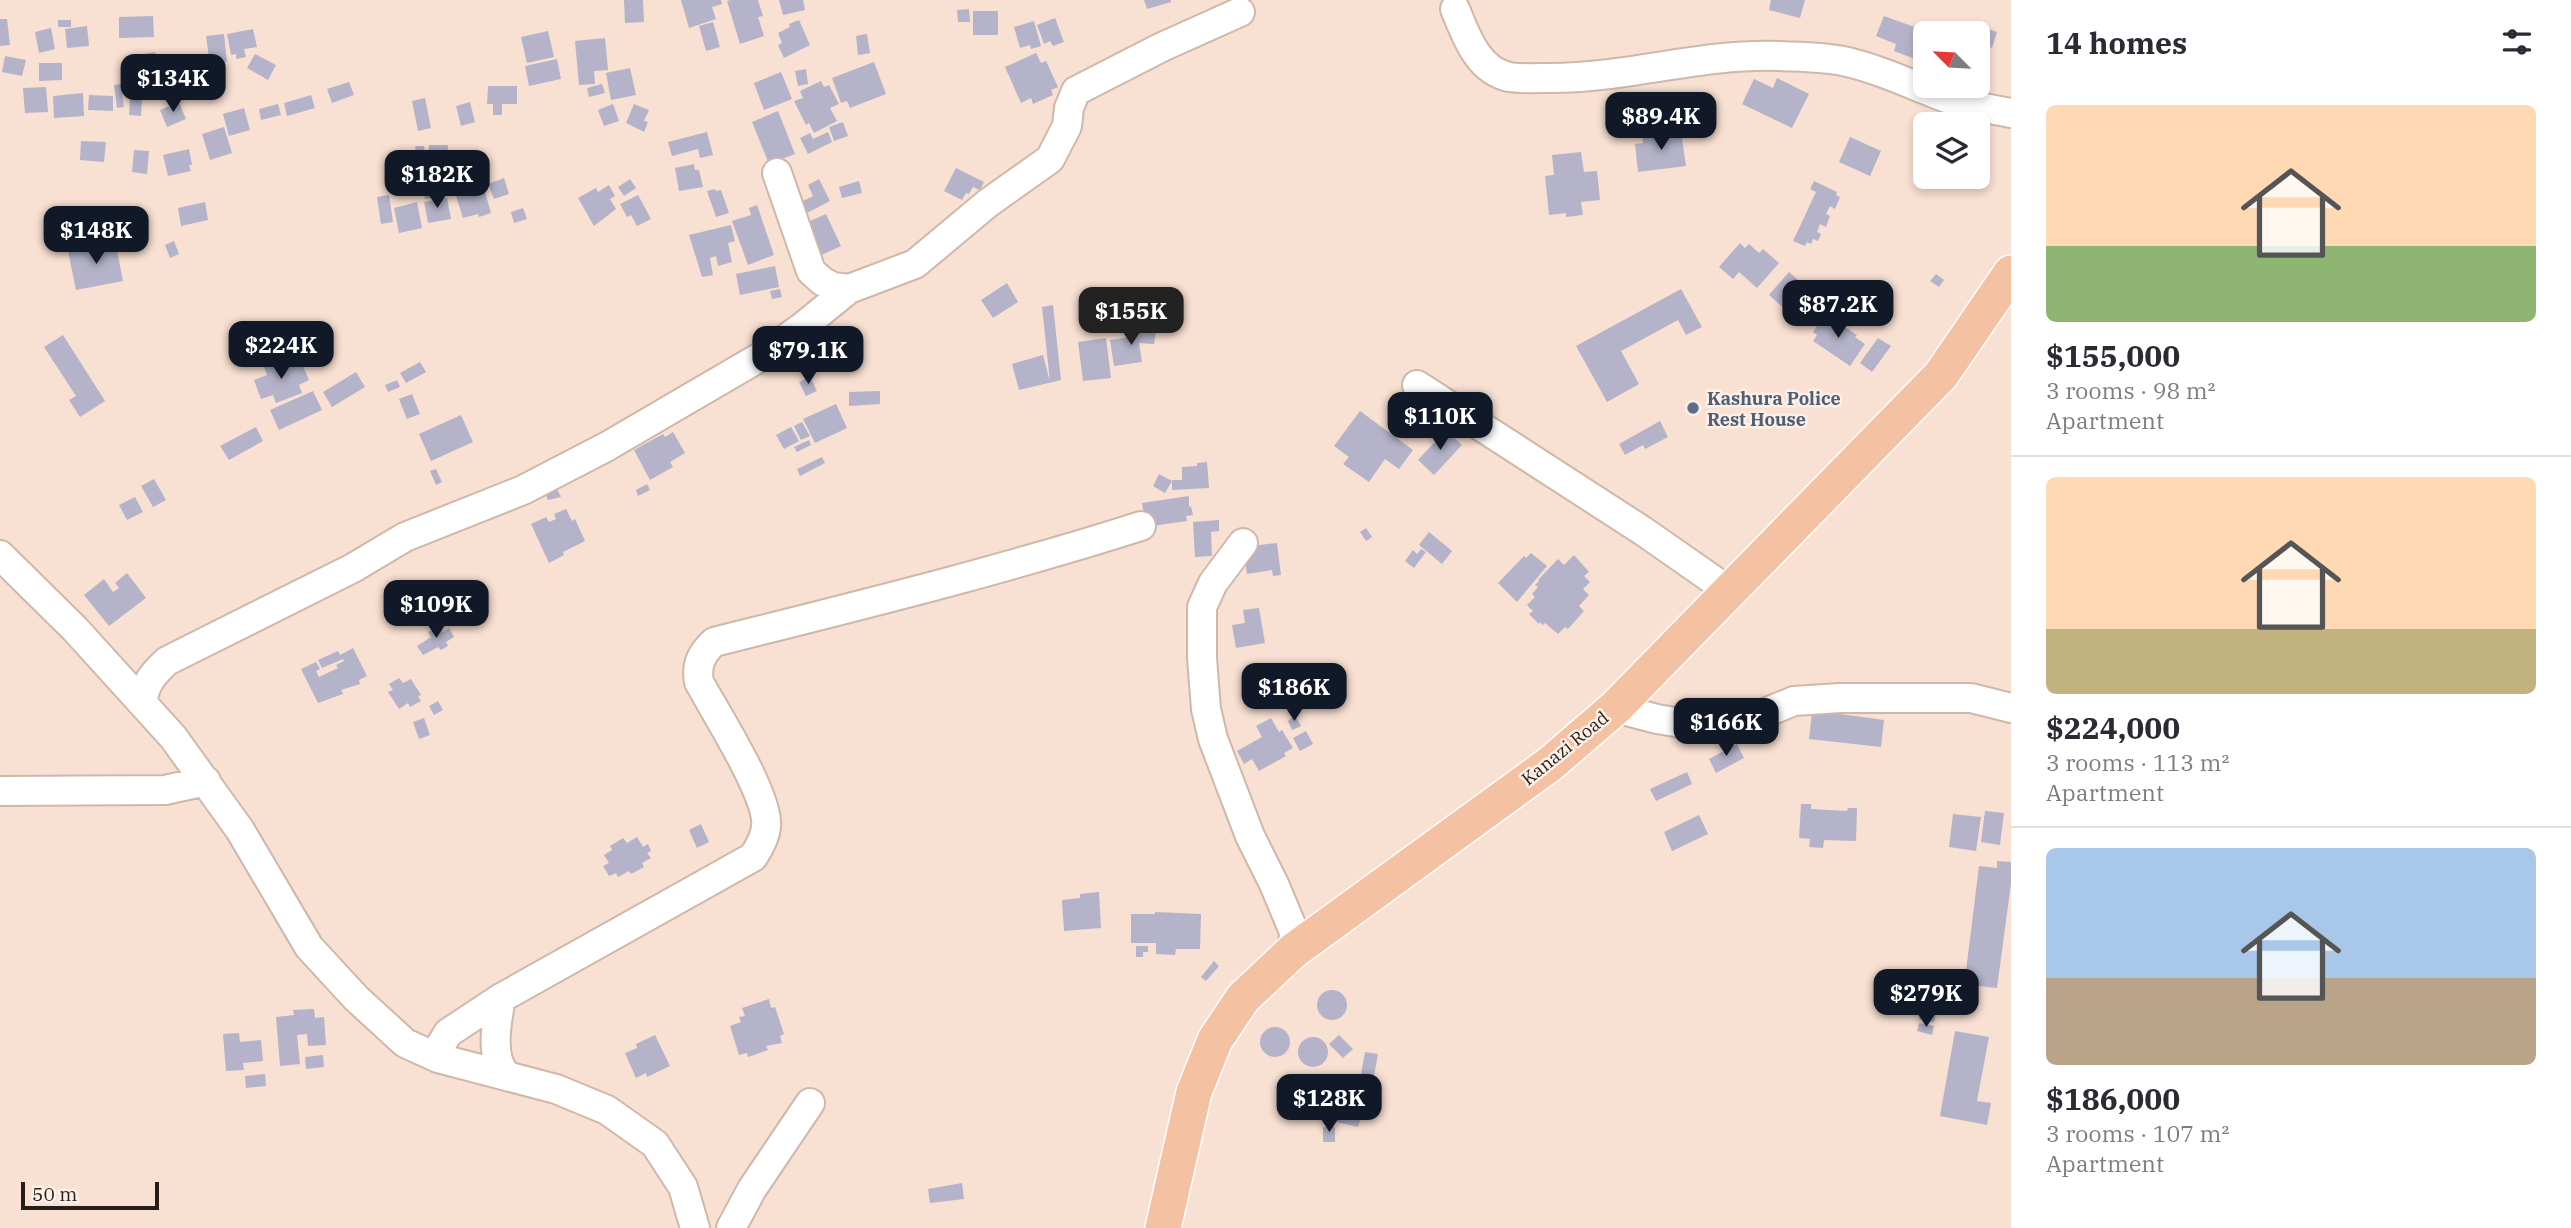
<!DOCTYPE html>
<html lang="en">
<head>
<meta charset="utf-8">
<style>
  :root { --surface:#fff; --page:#f7f7f7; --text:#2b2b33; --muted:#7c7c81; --line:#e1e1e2; --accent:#111827 }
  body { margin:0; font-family:"IBM Plex Serif",serif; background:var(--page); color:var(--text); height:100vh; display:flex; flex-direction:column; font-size:26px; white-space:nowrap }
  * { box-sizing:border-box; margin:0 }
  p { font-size:23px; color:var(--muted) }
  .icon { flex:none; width:38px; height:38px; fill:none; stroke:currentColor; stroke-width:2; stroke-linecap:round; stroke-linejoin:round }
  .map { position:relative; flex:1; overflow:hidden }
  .sheet { display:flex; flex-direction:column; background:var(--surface); width:560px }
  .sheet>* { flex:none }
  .needle { width:46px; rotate:294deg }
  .fabs { position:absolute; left:1913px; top:21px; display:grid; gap:14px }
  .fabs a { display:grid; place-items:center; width:77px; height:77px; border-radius:10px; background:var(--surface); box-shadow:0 4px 10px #0003; font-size:35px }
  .scale { position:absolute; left:21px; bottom:18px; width:138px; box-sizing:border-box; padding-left:7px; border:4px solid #251d18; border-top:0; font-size:19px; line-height:24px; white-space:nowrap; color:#251d18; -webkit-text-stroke:5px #fef0e7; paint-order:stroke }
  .price { position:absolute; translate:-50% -60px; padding:0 16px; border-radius:14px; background:var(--accent); color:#fff; font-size:23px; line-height:46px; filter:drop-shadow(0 2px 4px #0008) }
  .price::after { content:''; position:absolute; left:50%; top:42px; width:21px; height:16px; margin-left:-10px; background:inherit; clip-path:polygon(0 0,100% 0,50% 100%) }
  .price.current { background:#222; color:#fff }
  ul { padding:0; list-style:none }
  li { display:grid; align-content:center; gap:14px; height:371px; padding:0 35px }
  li+li { border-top:2px solid var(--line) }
  li span { display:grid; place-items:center; height:217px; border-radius:10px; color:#555 }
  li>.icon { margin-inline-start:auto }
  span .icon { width:126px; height:126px; fill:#fffc; stroke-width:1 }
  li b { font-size:30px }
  h2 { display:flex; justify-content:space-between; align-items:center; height:84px; padding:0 35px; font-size:30px }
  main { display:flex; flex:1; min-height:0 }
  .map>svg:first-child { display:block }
</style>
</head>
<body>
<main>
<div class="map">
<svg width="2011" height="1228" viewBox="0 0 2011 1228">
  <rect width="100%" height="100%" fill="#f8e0d2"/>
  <path fill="#b4b3c9" d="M624,0H643L644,22L625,23Z
    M681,0H721L722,4L712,7L716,19L689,28Z
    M731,0H758L763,16L758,17L764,36L740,44L727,1Z
    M779,0H803L805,10L783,15Z
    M1144,0H1171V2L1147,9Z
    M1771,0H1805L1800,18L1769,10Z
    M969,9L970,22H958L957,10Z
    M973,11H998V35H973Z
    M153,16L154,37L119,38V17Z
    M1884,16L1931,33H1925V63L1894,51L1896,44L1876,36Z
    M1055,18L1064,42L1053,46L1050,41L1044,44L1037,25Z
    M0,19H7L10,45L0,46Z
    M58,20H71V27H58Z
    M799,20L810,45L784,58L778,45L782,43L778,33L790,27L789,24Z
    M1034,21L1041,46L1031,49L1030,45L1020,48L1014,27Z
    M713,22L720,47L706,51L699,26Z
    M1973,23L1997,32L1992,48L1978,42V33H1969Z
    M87,26L89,46L67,48L65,29Z
    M51,28L55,49L39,53L35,32Z
    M253,29L257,47L244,49L246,57L236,59V54L231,55L227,34Z
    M548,31L554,57L527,63L521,37Z
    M224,34L227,62L210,64L206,36Z
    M867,34L870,53L858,55L856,36Z
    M605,38L608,70L594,71L595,84L579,85L575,41Z
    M155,52L158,66L130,71L128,57Z
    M1036,53L1041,63L1046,61L1058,87L1051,90L1053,95L1033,104L1031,98L1021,103L1005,67Z
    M255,54L276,65L268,80L247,68Z
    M5,56L26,60L22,76L2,72Z
    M557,59L561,79L529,86L525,66Z
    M874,62L886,94L850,108L847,101L841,103L832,78Z
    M39,63H62V80L39,81Z
    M166,68L176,93L163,98L153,74Z
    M630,68L636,95L611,100L606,73Z
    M806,69L808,84L798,86L795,71Z
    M781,72L792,99L764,110L754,83Z
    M1777,78L1809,94L1792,128L1742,104L1754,79L1773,88Z
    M821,81L824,87L829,85L839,104L830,108L837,121L814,133L809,123L806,125L794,101L803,98L800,91Z
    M349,82L354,95L332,103L327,89Z
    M121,84L124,107L117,108L114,85Z
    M602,84L605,93L589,97L587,88Z
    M488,86H517V104H502V115H493V104H487Z
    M46,87L48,112L25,113L23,88Z
    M83,93L84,116L54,118L53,96Z
    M89,95L113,96V111L88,110Z
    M311,95L315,108L287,116L284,103Z
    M130,98L142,99L141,116L129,115Z
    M425,98L431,128L418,131L412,101Z
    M179,102L186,119L167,127L160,110Z
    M470,102L475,122L461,126L456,106Z
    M278,104L281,115L261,120L259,109Z
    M613,104L619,121L604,126L598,110Z
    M634,104L649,110L644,121L648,122L644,132L626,123Z
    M244,108L250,130L229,136L223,114Z
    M778,111L795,154L769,164L752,122Z
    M843,122L848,136L834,141L829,127Z
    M224,127L232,153L210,160L202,134Z
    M1681,131L1686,166L1638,172L1635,144L1643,143L1642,136Z
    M707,132L713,155L700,158L698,149L672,156L668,142Z
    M828,132L832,142L808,154L800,138L810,133L813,139Z
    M1850,137L1881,151L1870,176L1839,162Z
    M81,141L106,142L104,162L80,160Z
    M429,145H448L447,164L428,163Z
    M415,146H424L426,166L415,167V159H411L410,153L416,152Z
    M189,149L192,165H189L191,171L168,176L163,155Z
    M134,150L149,151L147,174L132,172Z
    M1581,152L1584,172L1597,171L1600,200L1581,202L1583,215L1566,217V213L1549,215L1545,176L1554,175L1552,155Z
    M694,164L695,170H699L703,187L679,191L675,168Z
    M956,168L984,182L980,190L973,187L969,194L966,193L962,200L944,191Z
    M504,178L509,194L494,199L488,184Z
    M630,179L636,188L624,196L618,187Z
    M819,179L830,201L801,216L795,205L813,196L808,185Z
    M859,181L862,193L842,198L839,187Z
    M1814,181L1837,192L1836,195L1840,197L1835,209L1830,206L1826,214L1830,216L1826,227L1820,224L1817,232L1821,234L1818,241L1813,239L1811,244L1807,242L1805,246L1793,241L1816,192L1810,189Z
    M609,185L615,196L610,199L616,209L594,226L578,198L596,188L598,192Z
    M432,187L434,198L425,199L423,189Z
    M484,188L491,213L479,217L478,214L463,218L456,196Z
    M715,189L716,191L721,190L729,213L716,217L707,191Z
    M389,195L393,222L381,224L377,197Z
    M638,195L651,219L637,226L631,215L627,217L620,204Z
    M447,198L451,219L428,223L424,202Z
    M205,202L208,220L181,226L178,208Z
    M417,202L422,228L399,233L394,208Z
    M757,205L774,255L748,265L732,221L751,215L749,208Z
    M523,208L527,219L514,223L511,212Z
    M826,214L841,246L815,258L801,225Z
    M731,225L735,241L728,243L732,262L718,266L716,256L710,258L713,275L702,277L689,235Z
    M115,241L123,281L76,290L68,251Z
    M174,241L179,254L170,258L165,245Z
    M1740,243L1745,248L1749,244L1759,253L1763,249L1779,263L1757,288L1739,272L1733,279L1719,267Z
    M775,266L779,287L740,295L736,274Z
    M1789,272L1808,289L1788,312L1769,295Z
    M1936,274L1944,280L1939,287L1930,281Z
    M1007,283L1018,302L993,318L981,300Z
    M780,289L782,297L772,299L770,291Z
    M1681,289L1702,327L1686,335L1678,320L1621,351L1639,384L1607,402L1576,346Z
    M1053,305L1061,380L1019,390L1012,364L1043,355L1050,382L1042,307Z
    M1127,314L1138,320L1134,326L1123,323Z
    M1825,314L1857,335L1855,337L1865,344L1850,366L1813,341L1817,335L1813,332Z
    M1138,329L1156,330L1154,344L1139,343L1142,362L1114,366L1110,340L1138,336Z
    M63,335L105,401L80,417L69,400L76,396L44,347Z
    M1106,338L1111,378L1083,381L1078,342Z
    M1878,338L1891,346L1872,372L1860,363Z
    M275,359L278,367L292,362L294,367L302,364L309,380L299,385L302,393L276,403L273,395L261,399L254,380L267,375L263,364Z
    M420,362L426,372L406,383L400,373Z
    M356,372L365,387L332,407L323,392Z
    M810,377L817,391L806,396L799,382Z
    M397,380L400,387L388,392L385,385Z
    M313,391L322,410L279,430L270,410Z
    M880,391V404L849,406V392Z
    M412,394L420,414L407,419L399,399Z
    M836,404L847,428L815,443L803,419Z
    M1360,411L1413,450L1399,469L1385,459L1369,482L1343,464L1349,457L1334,446Z
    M461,415L473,442L431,461L419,434Z
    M1660,421L1668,437L1645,449L1643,445L1625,455L1619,444Z
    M802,422L810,436L801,440L794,426Z
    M256,427L263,441L229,460L220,446Z
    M791,427L799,441L784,449L776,435Z
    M1446,430L1462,445L1434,475L1418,460Z
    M673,432L685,453L670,462L673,467L650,480L634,450L663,434L665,437Z
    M809,440L811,445L797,452L794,447Z
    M822,457L825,463L800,476L797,469Z
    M1207,462L1209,488L1172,490V480H1182V467L1197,466V463Z
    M436,469L442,482L436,485L430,471Z
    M1159,474L1172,481L1165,493L1153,486Z
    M154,479L166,500L153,507L141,486Z
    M647,484L650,490L638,496L636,490Z
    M555,485L561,497L548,500L544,491Z
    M1189,496V507L1191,506L1193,515L1186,516L1187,521L1152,526L1145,522L1142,503Z
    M135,497L143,512L127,520L119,505Z
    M566,509L572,521L575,519L585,541L563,552L564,555L549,563L531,524L546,517L549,522L556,519L554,514Z
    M1219,520V531L1211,532L1212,556L1195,557L1193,522Z
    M1366,528L1372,537L1366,541L1360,532Z
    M1429,532L1452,551L1442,564L1419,545Z
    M1277,543L1281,575L1273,576L1272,570L1247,574L1243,547Z
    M1421,549L1426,552L1414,568L1405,561L1413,550L1417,554Z
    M1531,553L1547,566L1517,602L1498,583L1524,556L1526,558Z
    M1574,555L1589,572L1584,576L1590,582L1583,589L1589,595L1579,606L1584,611L1568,629L1565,627L1558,634L1545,623L1543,625L1540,622L1539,624L1529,614L1533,611L1527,605L1535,597L1532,594L1538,587L1535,585L1539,581L1538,580L1558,559L1564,565Z
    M127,573L146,598L109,626L84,595L104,579L113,592L119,588L115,583Z
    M1259,608L1265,643L1236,648L1232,625L1245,623L1243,610Z
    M440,625L443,632L449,628L454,637L446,642L448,646L441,650L438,647L423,655L417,646L431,637L428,632Z
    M353,648L367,676L359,680L360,684L341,690L343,694L318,703L301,669L316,662L320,669L316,671L319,677L338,668L336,665L344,661L343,659L322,668L318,660L338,651L340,655Z
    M399,678L403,683L411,679L421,695L418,696L421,701L410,707L408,703L399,709L388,692L393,690L389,684Z
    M438,701L443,710L434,715L429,706Z
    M1813,704L1825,712L1884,720L1881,747L1809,739Z
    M1295,715L1301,726L1292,730L1288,721Z
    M424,718L430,735L419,739L413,722Z
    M1271,718L1279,732L1282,730L1293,748L1284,753L1286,756L1259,771L1252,759L1244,764L1237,751L1262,737L1256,726Z
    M1306,731L1313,744L1300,751L1293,738Z
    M1737,744L1744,758L1716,773L1709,759Z
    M1687,772L1692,784L1656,801L1650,789Z
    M1801,804H1811V809L1847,811L1848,808H1857L1856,841L1824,840L1823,848L1809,847L1810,839L1799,838Z
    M1985,811L2004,813L2000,845L1981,842Z
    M1953,814L1981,817L1976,851L1949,847Z
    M1699,815L1708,834L1672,851L1664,832Z
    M701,824L709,842L697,848L689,830Z
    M637,837L643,847L648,844L651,851L647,853L651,858L642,863L644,867L631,874L629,871L618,877L616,873L609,876L603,866L609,863L604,855L612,850L610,846L623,838L627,843Z
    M1997,861L2011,862V883L1997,988L1970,985L1971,979H1965L1979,866L1997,868Z
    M1099,892L1101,928L1064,931L1062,900L1080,898V894Z
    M1155,912L1201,914L1200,949H1176L1175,955L1156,954V943H1131V914H1155Z
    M1136,946H1148V952H1143V957H1136Z
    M1214,961L1219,966L1206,981L1201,977Z
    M1929,974L1944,977L1942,989L1947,990L1946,996L1925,991Z
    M1317 1005a15 15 0 1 1 30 0a15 15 0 1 1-30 0Z
    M1922,997L1937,999L1936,1008L1921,1006Z
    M769,999L771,1008L775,1007L784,1034L780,1036L782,1043L766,1046L768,1050L748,1057L747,1053L739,1055L730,1026L741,1022L739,1017L745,1016L742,1008Z
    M314,1009L315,1018L324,1017L326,1045L308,1046L307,1034L297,1035L300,1064L280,1066L276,1017L294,1015L293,1010Z
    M1921,1010L1936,1013L1934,1022L1919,1019Z
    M1919,1023L1934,1026L1932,1035L1917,1031Z
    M1260 1042a15 15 0 1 1 30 0a15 15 0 1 1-30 0Z
    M1955,1031L1989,1037L1977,1101L1991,1103L1987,1125L1940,1116Z
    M239,1033L240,1042L261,1040L263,1061L243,1063L244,1070L226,1071L223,1034Z
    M655,1035L670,1066L647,1077L646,1073L636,1078L625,1053L637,1048L636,1044Z
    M1339,1035L1353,1049L1343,1058L1329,1044Z
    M1298 1052a15 15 0 1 1 30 0a15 15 0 1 1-30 0Z
    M1365,1052L1378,1054L1373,1082L1360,1080Z
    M323,1055L324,1067L306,1069L305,1057Z
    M265,1074L266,1086L246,1088L245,1076Z
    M1335,1111L1361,1117L1358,1127L1332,1121Z
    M1323,1127H1335V1142H1323Z
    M962,1183L964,1199L930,1203L928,1189Z"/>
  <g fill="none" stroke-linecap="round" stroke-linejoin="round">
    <g stroke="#cfb8aa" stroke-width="32">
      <path id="minor" d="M1455,9C1466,35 1477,70 1509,77C1522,79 1538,78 1551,78C1628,78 1702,53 1779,56C1800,57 1823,57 1843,61C1880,69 1914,86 1949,99C1968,106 1991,109 2011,113
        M777,173L811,271L822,281L833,287L849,289L915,264L988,203L1050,159L1067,126L1069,108L1076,91L1162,47L1240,12
        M1417,385L1643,531L1729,591
        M1243,543L1213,583L1202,607V658L1206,709L1213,739L1250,836L1274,884L1294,932L1293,951
        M0,555L75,629L173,737L240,830L309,947L356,998L405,1043L438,1058L556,1089L607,1110L655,1144L683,1187L695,1228
        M142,703C145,683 153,674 167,661L353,568L405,537L523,490L606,447L760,357L801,328L849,289
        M1615,708L1657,719L1711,728L1745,721L1794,701L1840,698H1971L2011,708
        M0,791L165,790L206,781
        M501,998C497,1021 489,1056 506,1075
        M438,1058L439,1048L448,1033L501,998L753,857C759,848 765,838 766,827C770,797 715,712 699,682C696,665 701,654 714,642C857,606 1000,571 1141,526
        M731,1228L752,1189L810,1103"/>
    </g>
    <g stroke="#fff" stroke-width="38">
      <path id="major" d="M1163,1228L1194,1092L1215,1040L1243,998L1293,951L1550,764L1615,708L1941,375L2011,273"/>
    </g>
    <use href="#minor" stroke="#fff" stroke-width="28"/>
    <use href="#major" stroke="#f5c1a3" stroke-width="35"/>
  </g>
  <circle fill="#5c6f8a" stroke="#fef0e7" stroke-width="2.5" cx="1693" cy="408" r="7"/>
  <g text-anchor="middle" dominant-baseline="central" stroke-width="5" stroke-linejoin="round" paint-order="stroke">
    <g font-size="18" font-weight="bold" fill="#4e5e75" stroke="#fef0e7" text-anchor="start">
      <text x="1707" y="398">Kashura Police<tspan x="1707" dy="21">Rest House</tspan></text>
    </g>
    <g font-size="18" fill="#251d18" stroke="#fef0e7">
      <text transform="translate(1565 748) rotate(-39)">Kanazi Road</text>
    </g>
  </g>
</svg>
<div class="fabs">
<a><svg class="needle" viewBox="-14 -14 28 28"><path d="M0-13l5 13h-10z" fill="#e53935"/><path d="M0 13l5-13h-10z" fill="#7c7c81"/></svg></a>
<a><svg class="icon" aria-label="layers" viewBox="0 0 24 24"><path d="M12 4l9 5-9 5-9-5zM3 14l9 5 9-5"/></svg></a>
</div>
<div class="scale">50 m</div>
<b class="price" style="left:173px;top:114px">$134K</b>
<b class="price" style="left:1661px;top:152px">$89.4K</b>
<b class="price" style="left:437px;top:210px">$182K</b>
<b class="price" style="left:96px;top:266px">$148K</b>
<b class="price" style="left:1838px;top:340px">$87.2K</b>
<b class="price current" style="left:1131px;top:347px">$155K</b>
<b class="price" style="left:281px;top:381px">$224K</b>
<b class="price" style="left:808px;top:386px">$79.1K</b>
<b class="price" style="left:1440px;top:452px">$110K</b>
<b class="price" style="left:436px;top:640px">$109K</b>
<b class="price" style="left:1294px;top:723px">$186K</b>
<b class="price" style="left:1726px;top:758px">$166K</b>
<b class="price" style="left:1926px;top:1029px">$279K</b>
<b class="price" style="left:1329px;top:1134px">$128K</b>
</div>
<section class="sheet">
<h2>14 homes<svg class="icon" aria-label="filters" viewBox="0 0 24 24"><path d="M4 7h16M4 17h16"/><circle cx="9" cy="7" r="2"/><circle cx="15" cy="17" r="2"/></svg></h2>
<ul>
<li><span style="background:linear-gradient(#ffd9b3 65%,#8fb573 0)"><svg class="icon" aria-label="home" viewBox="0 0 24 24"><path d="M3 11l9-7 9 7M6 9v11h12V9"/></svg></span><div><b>$155,000</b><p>3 rooms · 98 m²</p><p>Apartment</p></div></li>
<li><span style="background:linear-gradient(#ffd9b3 70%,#c2b280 0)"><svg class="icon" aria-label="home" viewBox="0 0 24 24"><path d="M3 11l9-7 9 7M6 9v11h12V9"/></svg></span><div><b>$224,000</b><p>3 rooms · 113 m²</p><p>Apartment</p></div></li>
<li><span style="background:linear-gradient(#a9c7e8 60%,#b9a48a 0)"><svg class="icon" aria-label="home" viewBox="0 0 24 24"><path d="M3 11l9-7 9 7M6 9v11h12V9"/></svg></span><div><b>$186,000</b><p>3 rooms · 107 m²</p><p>Apartment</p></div></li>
</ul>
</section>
</main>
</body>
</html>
